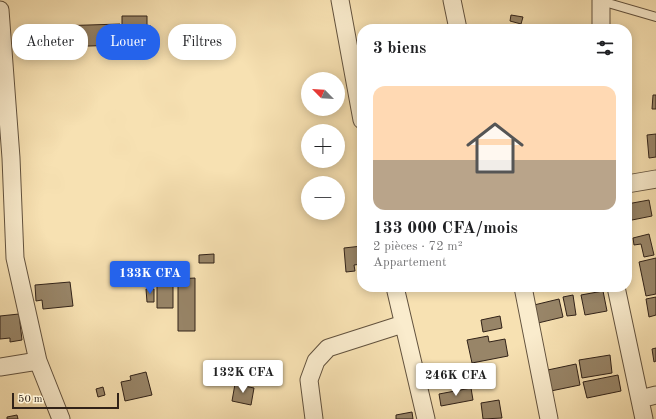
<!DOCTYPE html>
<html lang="fr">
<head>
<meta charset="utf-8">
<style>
  :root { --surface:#fff; --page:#f2f2f2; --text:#202124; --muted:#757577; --accent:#2563eb }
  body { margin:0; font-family:"Old Standard TT",serif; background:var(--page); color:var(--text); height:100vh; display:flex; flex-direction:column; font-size:15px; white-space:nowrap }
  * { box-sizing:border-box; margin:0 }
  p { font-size:13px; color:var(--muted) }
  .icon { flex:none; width:22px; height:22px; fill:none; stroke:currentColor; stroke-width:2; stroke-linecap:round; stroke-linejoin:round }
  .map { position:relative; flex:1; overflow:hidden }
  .details { position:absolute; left:357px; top:24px; width:275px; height:268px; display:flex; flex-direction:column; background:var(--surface); border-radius:16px; box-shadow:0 2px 10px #0003 }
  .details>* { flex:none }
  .top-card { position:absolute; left:12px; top:24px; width:285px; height:36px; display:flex; gap:8px }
  .needle { width:26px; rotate:294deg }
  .buttons { position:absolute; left:301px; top:72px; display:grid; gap:8px }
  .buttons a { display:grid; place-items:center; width:44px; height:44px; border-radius:50%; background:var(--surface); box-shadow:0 2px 10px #0003; font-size:20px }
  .scale { position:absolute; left:12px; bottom:10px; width:107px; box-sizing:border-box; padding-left:4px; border:2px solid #312218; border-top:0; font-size:11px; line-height:14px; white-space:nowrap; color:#312218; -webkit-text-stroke:3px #faeccd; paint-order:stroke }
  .price { position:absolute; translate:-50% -34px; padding:0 9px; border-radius:4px; background:#fff; color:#222; font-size:13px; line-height:26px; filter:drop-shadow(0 1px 2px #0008) }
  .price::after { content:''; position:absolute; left:50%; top:24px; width:12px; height:9px; margin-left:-6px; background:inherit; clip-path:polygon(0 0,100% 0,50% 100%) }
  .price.current { background:var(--accent); color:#fff }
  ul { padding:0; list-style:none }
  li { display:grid; align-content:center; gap:8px; height:212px; padding:0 16px }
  li span { display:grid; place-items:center; height:124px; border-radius:12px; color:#555 }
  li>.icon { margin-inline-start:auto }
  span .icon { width:72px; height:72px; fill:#fffc; stroke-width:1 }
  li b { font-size:17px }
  h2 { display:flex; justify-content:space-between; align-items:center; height:48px; padding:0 16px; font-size:17px }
  .chip { padding:0 14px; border-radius:16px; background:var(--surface); box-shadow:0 2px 10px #0003; font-size:14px; line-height:36px }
  .chip.current { background:var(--accent); color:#fff }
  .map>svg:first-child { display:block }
</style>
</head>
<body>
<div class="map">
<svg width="656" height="419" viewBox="0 0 656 419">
  <rect width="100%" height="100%" fill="#f7e1b2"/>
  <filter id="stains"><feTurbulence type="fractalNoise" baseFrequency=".005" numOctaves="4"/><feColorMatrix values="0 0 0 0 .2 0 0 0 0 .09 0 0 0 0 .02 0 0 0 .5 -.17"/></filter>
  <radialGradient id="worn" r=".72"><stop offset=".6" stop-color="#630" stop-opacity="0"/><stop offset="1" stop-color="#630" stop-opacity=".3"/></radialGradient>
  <path fill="#988568" stroke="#312218" d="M511,15L523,17L521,24L510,21Z
    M122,16H147V26H151V49H122Z
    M120,24V45L58,47L57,26Z
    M653,95H656V109H652Z
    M656,134V157L649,158L647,135Z
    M649,200L652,216L627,221V204Z
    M649,234L654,255L644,257L641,244L634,245L633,238Z
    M362,246V264L354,265L355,271L346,272L344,248Z
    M214,254V263H199V255Z
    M656,258V294L646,296L639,262Z
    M195,278V331H178V279Z
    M70,282L73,306L43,309L42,300L36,301L35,285Z
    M173,282V308H157V283Z
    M429,287H448L430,290Z
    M146,289H154V302H147Z
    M603,291L607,311L585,315L581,295Z
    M573,295L576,315L567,316L563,297Z
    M656,297V315L649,317L646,299Z
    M559,299L563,317L538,323L534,305Z
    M19,314L22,340L10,342V338L0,339V316Z
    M500,316L502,328L483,332L481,320Z
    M488,336L489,342L505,339L508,356L472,363L467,340Z
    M656,348V361L654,362L652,349Z
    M610,355L612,373L582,378L579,360Z
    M576,364L580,385L546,392L543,371Z
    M146,372L152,395L125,401L121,382L131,380L130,376Z
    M618,375L621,391L587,398L583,382Z
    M235,384L254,388L251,405L232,401Z
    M103,387L105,395L98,397L96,389Z
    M471,388L473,400L441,406L439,394Z
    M499,400L502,418L483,419L481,403Z
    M412,412L413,419H396V415Z
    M17,415L18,419H7V417Z"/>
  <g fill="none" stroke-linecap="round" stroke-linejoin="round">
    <g stroke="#62523e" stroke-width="10">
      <path id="lane" d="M601,1L656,17"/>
    </g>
    <g stroke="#62523e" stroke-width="19">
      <path id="street" d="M340,0L362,120
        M452,0L458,29
        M0,10L11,158L15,258L38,361L61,419
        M601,29V1
        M627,184L656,179
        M395,287L426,419
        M523,287L549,419
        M616,287L644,419
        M0,367L38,361
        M640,399L656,395
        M314,419L309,380L316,361L328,348L403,324"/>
    </g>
    <use href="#lane" stroke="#faeccd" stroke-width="8"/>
    <use href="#street" stroke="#faeccd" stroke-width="17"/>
  </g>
  <rect width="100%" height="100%" filter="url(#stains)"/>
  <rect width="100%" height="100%" fill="url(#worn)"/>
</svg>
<div class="buttons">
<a><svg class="needle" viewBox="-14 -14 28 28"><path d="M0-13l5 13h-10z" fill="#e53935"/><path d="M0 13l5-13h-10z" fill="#757577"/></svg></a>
<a>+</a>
<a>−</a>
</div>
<div class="scale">50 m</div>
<b class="price current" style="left:150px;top:295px">133K CFA</b>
<b class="price" style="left:243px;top:394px">132K CFA</b>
<b class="price" style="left:456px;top:397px">246K CFA</b>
<div class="top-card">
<a class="chip">Acheter</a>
<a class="chip current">Louer</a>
<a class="chip">Filtres</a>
</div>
<section class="details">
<h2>3 biens<svg class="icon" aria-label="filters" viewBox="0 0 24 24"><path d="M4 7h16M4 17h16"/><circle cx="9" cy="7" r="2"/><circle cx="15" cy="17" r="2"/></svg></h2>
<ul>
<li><span style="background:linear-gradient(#ffd9b3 60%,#b9a48a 0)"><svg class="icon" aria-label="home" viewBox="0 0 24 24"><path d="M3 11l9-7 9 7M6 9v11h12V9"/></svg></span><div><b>133 000 CFA/mois</b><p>2 pièces · 72 m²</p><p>Appartement</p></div></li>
</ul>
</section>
</div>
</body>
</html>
